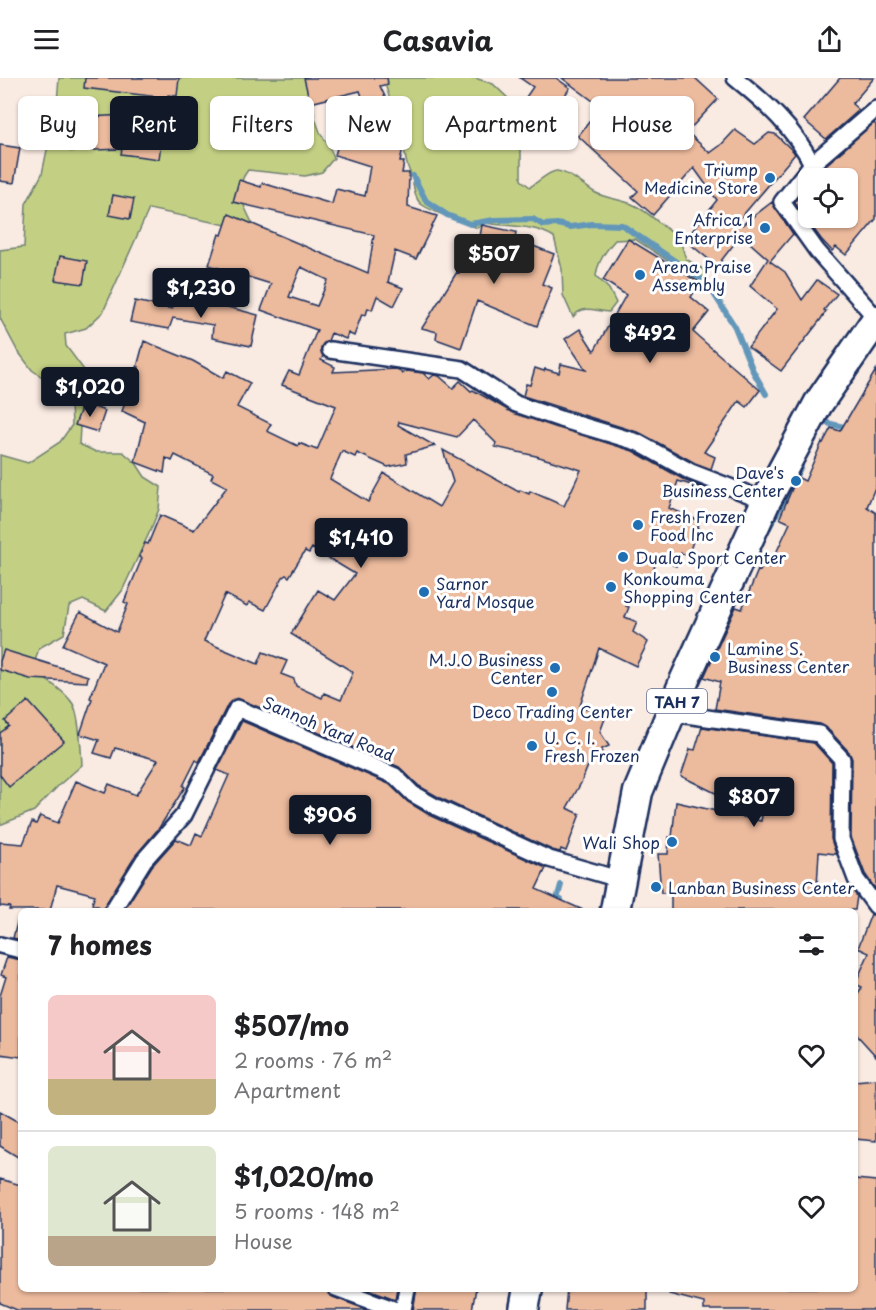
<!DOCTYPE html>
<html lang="en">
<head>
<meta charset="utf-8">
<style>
  :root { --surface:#fff; --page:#f6f6f6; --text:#202124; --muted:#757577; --line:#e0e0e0; --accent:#111827 }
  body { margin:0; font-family:"Playpen Sans",sans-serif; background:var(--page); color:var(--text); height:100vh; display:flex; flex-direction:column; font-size:22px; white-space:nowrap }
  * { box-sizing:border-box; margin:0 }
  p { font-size:20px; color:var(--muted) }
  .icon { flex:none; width:33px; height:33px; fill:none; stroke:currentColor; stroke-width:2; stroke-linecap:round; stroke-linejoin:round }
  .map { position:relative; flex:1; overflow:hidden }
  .side { position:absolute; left:18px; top:830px; width:840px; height:384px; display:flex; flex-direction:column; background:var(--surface); border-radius:9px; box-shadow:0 2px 4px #0004 }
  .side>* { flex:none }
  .top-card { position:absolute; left:18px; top:18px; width:840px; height:54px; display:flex; gap:12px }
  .controls { position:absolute; left:798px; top:90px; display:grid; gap:12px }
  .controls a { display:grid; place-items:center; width:60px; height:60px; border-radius:9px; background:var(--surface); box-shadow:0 2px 4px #0004; font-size:30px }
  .price { position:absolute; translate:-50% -51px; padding:0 14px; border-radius:6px; background:var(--accent); color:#fff; font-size:20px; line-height:39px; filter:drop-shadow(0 2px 3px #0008) }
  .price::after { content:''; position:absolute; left:50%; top:36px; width:18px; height:14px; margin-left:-9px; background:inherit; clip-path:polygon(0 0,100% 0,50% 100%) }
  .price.active { background:#222; color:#fff }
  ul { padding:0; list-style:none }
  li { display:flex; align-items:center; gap:18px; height:150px; padding:0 30px }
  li+li { border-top:2px solid var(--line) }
  li span { display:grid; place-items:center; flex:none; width:168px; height:120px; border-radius:9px; color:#555 }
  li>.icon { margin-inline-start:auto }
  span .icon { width:72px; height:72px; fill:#fffc; stroke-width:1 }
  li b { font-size:26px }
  h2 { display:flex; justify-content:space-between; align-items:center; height:72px; padding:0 30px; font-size:26px }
  .chip { padding:0 21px; border-radius:9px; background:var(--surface); box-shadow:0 2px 4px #0004; font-size:21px; line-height:54px }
  .chip.active { background:var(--accent); color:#fff }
  header { display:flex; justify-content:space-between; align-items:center; height:78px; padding:0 30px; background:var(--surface); font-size:27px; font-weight:700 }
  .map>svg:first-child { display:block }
</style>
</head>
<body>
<header><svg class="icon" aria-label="menu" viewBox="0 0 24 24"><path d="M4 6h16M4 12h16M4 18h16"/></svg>Casavia<svg class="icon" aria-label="share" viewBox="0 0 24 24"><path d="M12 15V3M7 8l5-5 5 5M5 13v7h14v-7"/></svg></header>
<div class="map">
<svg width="876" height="1232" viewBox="0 0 876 1232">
  <rect width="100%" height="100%" fill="#f9eae2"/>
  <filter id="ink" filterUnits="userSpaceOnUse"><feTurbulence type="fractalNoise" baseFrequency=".0167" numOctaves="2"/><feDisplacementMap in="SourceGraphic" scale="12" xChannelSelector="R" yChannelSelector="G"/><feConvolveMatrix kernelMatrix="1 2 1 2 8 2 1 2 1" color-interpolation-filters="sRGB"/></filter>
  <g filter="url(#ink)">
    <path fill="#c3d084" stroke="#6f8071" stroke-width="1.5" d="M59,0H310C310,17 313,38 320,54C325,63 331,70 334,80L322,94L305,98L248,92C232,113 244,126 253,147L246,151L149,131L103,234L86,250L65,256L66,268L87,296L93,318L81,332L79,366L96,374H123L136,385L145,399L161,409L159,431L151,451L122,513L106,533L83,522L69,528L64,556L39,570L32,593C46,602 64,612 73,626C80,638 81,672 82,687L59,707L34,733L0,747V377L28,385L60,364L72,347L71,326L54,307L32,292L17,272L0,240V172L24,169L26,126L42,96L57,24Z
      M383,0H475L493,6L514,26L516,35L512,55L521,75V102L530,109C537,105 550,92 557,93C570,95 583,107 594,114C606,121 621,121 634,127C651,135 662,150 679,159L686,181L703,191L707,201L703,206L635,161L615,162C606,172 597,184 596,198L609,211L616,225L609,234C594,233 583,226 573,239L563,217L562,191L554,159C533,146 508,149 485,145L478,150C468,147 428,132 421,126C414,120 414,108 412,100C410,94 407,88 406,82C402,64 407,57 388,46L391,24Z"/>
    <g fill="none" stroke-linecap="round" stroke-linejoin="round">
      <path stroke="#6497ba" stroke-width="6" d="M413,98L426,123L447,137L470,146L494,142L533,141L543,147L557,146L570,149L592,146L622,147L707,205L735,249L753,293L766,316
        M827,345L848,350
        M769,450L801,388
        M557,832L561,822L557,821L561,807"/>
    </g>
    <path fill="#ecba9d" stroke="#1b2f5e" stroke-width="1.5" fill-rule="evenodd" d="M85,0H179L177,18L168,17L167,20L84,10Z
      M304,0H387L388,6L380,8L387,23L367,32L360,13L310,25Z
      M520,0H556L570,10L549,40L552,43L538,63L522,52L539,28L526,19L533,9Z
      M562,0H695L718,21L687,54L710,75L721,67L735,52L755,66L769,55L775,56L793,73L795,76L738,143L742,147L772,124L793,156L770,183L785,194L802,222L817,202L837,216L824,232L826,233L821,241L781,293L748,269L777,231L750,208L768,181L741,157L717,188L685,162L717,122L694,90L653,137L632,119L638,113L578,58L601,29Z
      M840,0H874L852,26L859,32L826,61L804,42Z
      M165,35L159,81L121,76L122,71L70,73L68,40Z
      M874,45L876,47V141L846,177L836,169L832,173L821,161L794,124L808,106V140H848V100H813L819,93Z
      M342,53L384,66V62L404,64L400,84H404L402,95H409L408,129L437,138L416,181L395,173L388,204L403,210L394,228L377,218L372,232L368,230L366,237L362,236L354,258L348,255L346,261L331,255L328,263L323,266L321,270L323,278L321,282L335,289L333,294L396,291L399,292L402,296L407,293L423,295L429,301L434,297L439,298L453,310L460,303L471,313L473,312L513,335L633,373L686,403L705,410L704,411L678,403L669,430L700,443L688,478L681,475L676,488L658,481L648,504L637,500L626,528L629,529L625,539L637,544L633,554L648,564L636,588L599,570L580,628L606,638L600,654L609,668L602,671V681L590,683L581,705L567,730L580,736L566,773L561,771L560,774L552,772L440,720L419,708L399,689L237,620L228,626L199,684L196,682L183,708L185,709L159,750L136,777L105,827L103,832H99L100,829L92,826L95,817L57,807L50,832H9L10,829L0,828V764L23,766L32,744L36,746L40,738L58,745L76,703L105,715L109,706L136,717L158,682L115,670L111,680L94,675L99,662L80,656L92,621L90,620L104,585L63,567L80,534L117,554L128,526L124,524L142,480L139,479L145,465L148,466L160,437L194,452L227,409L211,401L213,396L175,377L172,383L166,380L164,395L135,384L145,344L122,333L139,289H137L144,263L193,283L223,300L227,293L250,305L237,329L271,346L267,353L298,368L299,365L317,372L336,328L282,307L289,293L299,297L317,252L261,232L271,206L209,187L219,156L222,157L229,136L368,195L374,157L233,124L239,102L261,109L262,105L332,126L336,111L365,118L370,88L335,77ZM301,189L328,202L317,228L289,219ZM473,342L496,365L495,369L536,378L581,392L564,428L530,413L529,416L520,412L519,414L443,372L453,404L439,429L384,395L368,424L330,401L342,373L355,379L357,375L388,389L407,385L406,376L435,368L398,347L399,344L457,359ZM312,470L355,496L335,522L318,512L291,556L353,594L341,622L324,615L322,620L296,608L294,601L281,596L287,583L263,574L258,586L204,563L225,516L247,528L249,524L265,532L283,499L286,497L289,499L305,473L309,475Z
      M0,67L20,70L14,105L0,103Z
      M113,117L134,121L130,141L109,137Z
      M482,147L516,154L515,161L554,176L542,206L552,210L537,248L477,223L461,270L436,261L437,254L422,250L457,194L459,195L468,178L476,181Z
      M628,161L700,205L691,219L709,234L693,254L760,312L747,329L739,323L704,374L715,379L711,391L695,385L640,355L523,318L526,306L530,307L535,290L544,293L545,291L559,295L561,286L586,292L565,261L580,251L594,273L626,217L603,202Z
      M60,178L87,183L83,206L55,202Z
      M179,217L203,229L205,223L258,237L251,268L212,260L213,247L173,240L169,251L130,244L135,223L172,231Z
      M876,292V407L867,429L876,435V812L865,796L851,759L852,681L849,674L826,649L820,646L715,631L720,604L704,599L736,529L742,531L758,492L760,493L763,488L769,490L790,445L781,441L780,439L797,399L805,403L822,364L823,365L831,350L840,353Z
      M83,325L105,333L98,354L75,347Z
      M4,572L88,598L87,604L30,601L0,592V583Z
      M28,623L64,663L9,709L0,697V655L9,648L5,643Z
      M242,643L389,706L408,724L431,738L546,790L536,811L583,832H124L152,788L176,761L191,767L196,755L202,758L229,697L217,692Z
      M702,649L814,665L832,685L831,761L836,776L819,774L817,808L852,812L857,818L855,832H671V815H661L658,776H668L669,759H672L676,724L761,743L762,738L681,698L690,671L695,672Z
      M871,836L876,838V978L855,955V920L862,909L855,906L869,875L858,870Z
      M17,845H21V862L13,860Z
      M7,879L21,882V979L0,976V918L6,899L1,897Z
      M876,1001V1063L855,1061V1003Z
      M0,1033L21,1045V1081L0,1068Z
      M0,1101L21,1107V1210H326L328,1216L333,1219L368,1232H17L0,1225Z
      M855,1101L876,1103V1232H704V1225L669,1216L670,1210H855Z
      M366,1210H397L395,1221Z
      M417,1210H476L472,1232H413Z
      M567,1210H647V1232H565Z"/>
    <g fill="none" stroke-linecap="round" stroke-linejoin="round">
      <g stroke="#1b2f5e" stroke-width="20">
        <path id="street" d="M735,0C765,24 795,51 812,86
          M876,31L812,86L782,124L817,173L876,240
          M330,272L462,291L516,326L560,341L637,364L691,394L766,423
          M672,635L819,656L842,681L841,761L856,801L876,828
          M113,832L144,782L184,737L237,630L395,698L413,716L436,729L549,781L622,802
          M0,867L21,872
          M336,1210L396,1232
          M403,1232L407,1210"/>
      </g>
      <g stroke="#1b2f5e" stroke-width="33">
        <path id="highway" d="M615,832L638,714L685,601L766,423L818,326L876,242
          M524,1232L528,1210"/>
      </g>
      <use href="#street" stroke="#fff" stroke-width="15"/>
      <use href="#highway" stroke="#fff" stroke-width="28"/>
    </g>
  </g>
  <g fill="#1f6fb2" stroke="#fff" stroke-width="2">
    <circle cx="770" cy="100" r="6"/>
    <circle cx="765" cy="150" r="6"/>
    <circle cx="640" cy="197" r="6"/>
    <circle cx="796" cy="403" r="6"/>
    <circle cx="638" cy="447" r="6"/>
    <circle cx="623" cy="479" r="6"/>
    <circle cx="611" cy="509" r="6"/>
    <circle cx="424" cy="514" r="6"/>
    <circle cx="715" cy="579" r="6"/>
    <circle cx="555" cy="590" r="6"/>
    <circle cx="552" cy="614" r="6"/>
    <circle cx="532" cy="668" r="6"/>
    <circle cx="672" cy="764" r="6"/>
    <circle cx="656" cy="809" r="6"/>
  </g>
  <g text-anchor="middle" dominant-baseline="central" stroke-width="6" stroke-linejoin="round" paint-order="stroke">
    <rect fill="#fff" stroke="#5f6d8e" stroke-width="1.5" x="647" y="611" width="60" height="24" rx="4.5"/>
    <g font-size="15" font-weight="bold" fill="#1b2f5e">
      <text x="677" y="623">TAH 7</text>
    </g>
    <g font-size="16" fill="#1b2f5e" stroke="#fff" text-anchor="start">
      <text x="758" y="91" text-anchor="end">Triump<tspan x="758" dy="18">Medicine Store</tspan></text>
      <text x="753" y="141" text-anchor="end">Africa 1<tspan x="753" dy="18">Enterprise</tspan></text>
      <text x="652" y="188">Arena Praise<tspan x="652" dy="18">Assembly</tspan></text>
      <text x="784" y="394" text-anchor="end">Dave's<tspan x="784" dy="18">Business Center</tspan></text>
      <text x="650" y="438">Fresh Frozen<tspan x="650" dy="18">Food Inc</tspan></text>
      <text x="635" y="479">Duala Sport Center</text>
      <text x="623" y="500">Konkouma<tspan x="623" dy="18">Shopping Center</tspan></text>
      <text x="436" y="505">Sarnor<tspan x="436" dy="18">Yard Mosque</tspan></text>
      <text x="727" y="570">Lamine S.<tspan x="727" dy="18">Business Center</tspan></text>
      <text x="543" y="581" text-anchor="end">M.J.O Business<tspan x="543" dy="18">Center</tspan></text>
      <text x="552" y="633" text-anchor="middle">Deco Trading Center</text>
      <text x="544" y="659">U. C. I.<tspan x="544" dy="18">Fresh Frozen</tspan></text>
      <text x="660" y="764" text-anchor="end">Wali Shop</text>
      <text x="668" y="809">Lanban Business Center</text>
    </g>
    <g font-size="16" fill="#1b2f5e" stroke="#fff">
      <text transform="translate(329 650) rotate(23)">Sannoh Yard Road</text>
    </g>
  </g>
</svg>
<div class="controls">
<a><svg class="icon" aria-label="locate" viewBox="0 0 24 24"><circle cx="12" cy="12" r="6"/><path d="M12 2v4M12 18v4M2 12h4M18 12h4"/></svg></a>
</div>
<b class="price active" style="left:494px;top:207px">$507</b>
<b class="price" style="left:201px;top:241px">$1,230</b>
<b class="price" style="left:650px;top:286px">$492</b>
<b class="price" style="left:90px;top:340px">$1,020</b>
<b class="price" style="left:361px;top:491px">$1,410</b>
<b class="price" style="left:754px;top:750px">$807</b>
<b class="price" style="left:330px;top:768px">$906</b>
<div class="top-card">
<a class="chip">Buy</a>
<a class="chip active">Rent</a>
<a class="chip">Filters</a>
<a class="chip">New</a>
<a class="chip">Apartment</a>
<a class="chip">House</a>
</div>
<section class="side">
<h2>7 homes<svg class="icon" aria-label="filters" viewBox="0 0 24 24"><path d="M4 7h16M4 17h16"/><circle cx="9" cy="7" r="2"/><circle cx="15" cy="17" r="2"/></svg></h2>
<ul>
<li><span style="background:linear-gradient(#f6c9c9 70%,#c2b280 0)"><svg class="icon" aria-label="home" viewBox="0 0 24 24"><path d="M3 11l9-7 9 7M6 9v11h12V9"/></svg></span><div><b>$507/mo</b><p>2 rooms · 76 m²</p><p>Apartment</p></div><svg class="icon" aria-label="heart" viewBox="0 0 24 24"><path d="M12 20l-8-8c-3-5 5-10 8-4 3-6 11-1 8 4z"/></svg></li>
<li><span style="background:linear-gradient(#dfe7d0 75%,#b9a48a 0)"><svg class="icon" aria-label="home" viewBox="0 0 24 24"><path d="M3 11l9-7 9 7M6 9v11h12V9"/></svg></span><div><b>$1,020/mo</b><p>5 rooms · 148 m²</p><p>House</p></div><svg class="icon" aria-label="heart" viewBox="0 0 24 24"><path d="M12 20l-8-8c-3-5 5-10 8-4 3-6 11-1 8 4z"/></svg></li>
</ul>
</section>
</div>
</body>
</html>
